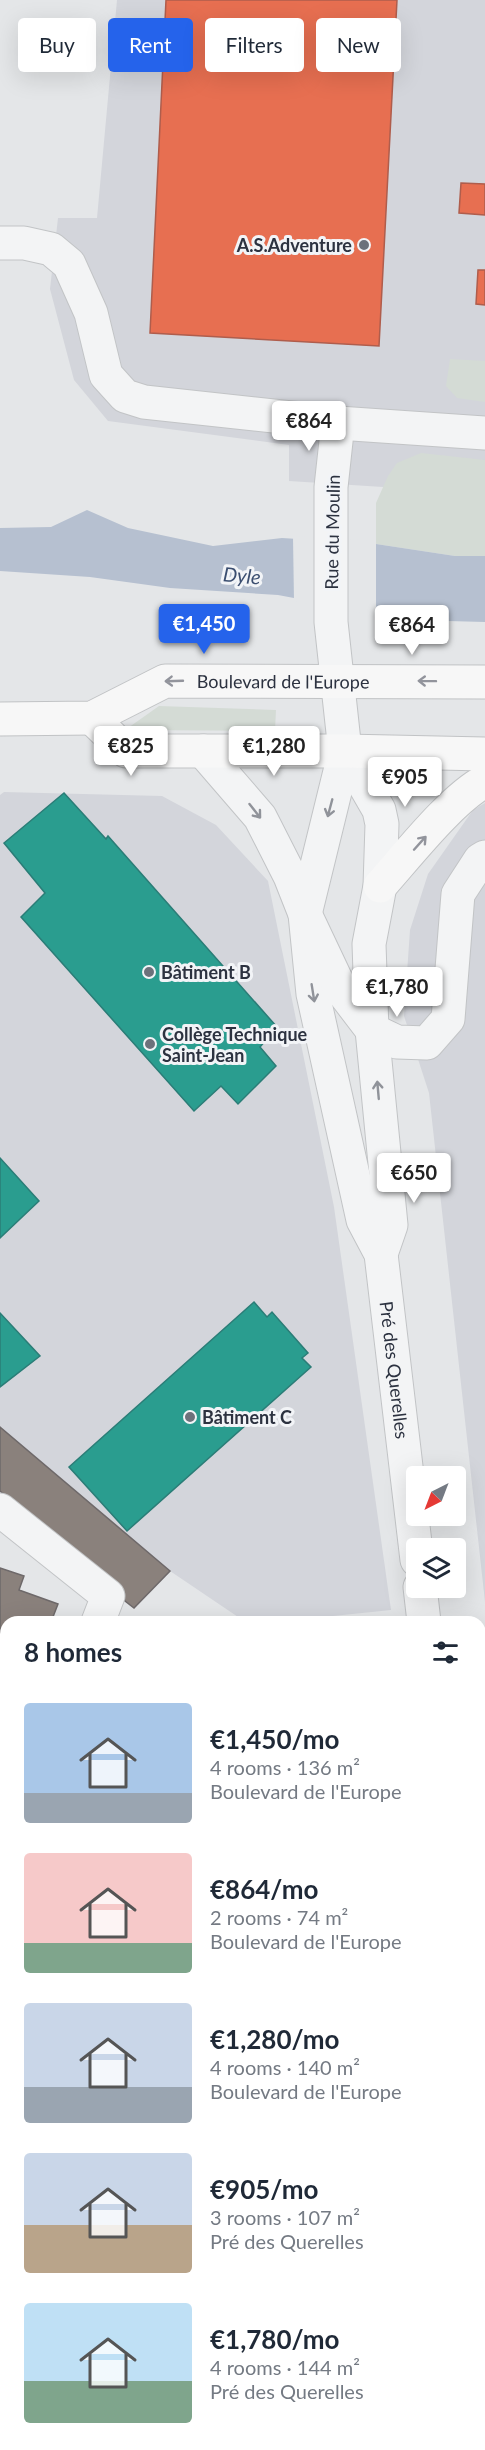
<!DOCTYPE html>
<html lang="en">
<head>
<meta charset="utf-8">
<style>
  :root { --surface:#fff; --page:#f2f2f3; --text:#1f2937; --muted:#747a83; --accent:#2563eb }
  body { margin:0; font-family:Lato,sans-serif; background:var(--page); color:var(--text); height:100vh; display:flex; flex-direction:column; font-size:22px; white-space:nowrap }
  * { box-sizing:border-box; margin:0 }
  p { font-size:20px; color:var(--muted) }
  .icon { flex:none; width:33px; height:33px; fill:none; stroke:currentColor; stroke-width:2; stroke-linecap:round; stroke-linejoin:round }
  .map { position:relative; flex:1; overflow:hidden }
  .drawer { position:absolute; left:0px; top:1616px; width:486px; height:836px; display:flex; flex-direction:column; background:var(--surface); border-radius:18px 18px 0 0; box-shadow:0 6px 24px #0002 }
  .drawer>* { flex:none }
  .guide { position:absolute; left:18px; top:18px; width:450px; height:54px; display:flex; gap:12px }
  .needle { width:39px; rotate:222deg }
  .buttons { position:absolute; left:406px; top:1466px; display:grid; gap:12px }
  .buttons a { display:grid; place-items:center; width:60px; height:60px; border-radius:6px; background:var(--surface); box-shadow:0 6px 24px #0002; font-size:30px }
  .price { position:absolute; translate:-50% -51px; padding:0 14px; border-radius:6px; background:#fff; color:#222; font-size:20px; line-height:39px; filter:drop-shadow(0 2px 3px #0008) }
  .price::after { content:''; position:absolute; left:50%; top:36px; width:18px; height:14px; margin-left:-9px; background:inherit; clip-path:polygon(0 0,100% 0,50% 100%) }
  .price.active { background:var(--accent); color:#fff }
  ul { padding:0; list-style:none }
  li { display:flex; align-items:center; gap:18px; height:150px; padding:0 24px }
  li span { display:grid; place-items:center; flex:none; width:168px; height:120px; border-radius:6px; color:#555 }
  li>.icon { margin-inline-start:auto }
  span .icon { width:72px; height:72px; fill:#fffc; stroke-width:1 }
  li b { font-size:26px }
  h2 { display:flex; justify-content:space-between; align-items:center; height:72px; padding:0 24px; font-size:26px }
  .tag { padding:0 21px; border-radius:6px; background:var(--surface); box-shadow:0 6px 24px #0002; font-size:21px; line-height:54px }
  .tag.active { background:var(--accent); color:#fff }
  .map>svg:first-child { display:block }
</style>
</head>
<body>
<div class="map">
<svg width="485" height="2450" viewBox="0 0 485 2450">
  <rect width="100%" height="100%" fill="#e4e6e8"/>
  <path fill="#d3d5db" d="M117,0H485V512L383,487L289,481V445L108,421L74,380L50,289L58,218H97Z
    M4,792L162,796L216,825L268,881L334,1207L391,1610L285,1621H244L170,1571L0,1427V795Z
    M485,803V1602L429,1093L404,1016L410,930L428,874L473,810Z
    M485,2166V2350L480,2348V2180Z"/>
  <path fill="#d4dbd5" d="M450,359L485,361V402L457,398L446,386Z
    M421,453L485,460V556H455L376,544V503L388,476L397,463Z
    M159,706L276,710L275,731L125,730Z"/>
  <path fill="#b6c0d0" d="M87,510L128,528L213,546L282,538L376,544L455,556H485V622L411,620L278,595L170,588L90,577L0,571V528L51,527Z"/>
  <path fill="#e4e6e8" d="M293,536L376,541V616L294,601Z"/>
  <path fill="#e76f51" stroke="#af5d4c" stroke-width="1.5" d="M166,0H397L379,346L150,333Z
    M461,183L485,184V215L459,213Z
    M478,270H485V305L476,304Z
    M6,2259V2365L0,2364V2265Z"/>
  <path fill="#2a9d8f" stroke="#2b7d77" stroke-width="1.5" d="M64,793L106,839L108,836L277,1027L260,1047L276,1066L238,1104L221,1086L194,1111L21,917L45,893L4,843Z
    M0,1158L39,1201L0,1238Z
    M254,1302L267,1317L272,1312L308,1353L302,1358L311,1367L127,1531L69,1467Z
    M0,1313L40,1356L0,1387Z"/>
  <path fill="#8a817c" stroke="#6e696a" stroke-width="1.5" d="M0,1427L170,1571L134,1608L20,1519L25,1511L0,1491Z
    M0,1568L24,1576L19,1590L58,1604L51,1622H6V1743L0,1759Z"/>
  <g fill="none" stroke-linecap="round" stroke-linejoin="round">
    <g stroke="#c2c4c6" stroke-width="35">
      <g id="minor">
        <path d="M0,243H24L51,249L69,264L91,313L106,375L125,396L144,402L338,423L485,433"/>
        <path id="s1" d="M338,423L331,487V622L345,751L305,914L313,994L363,1220L381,1254L417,1560"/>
        <path d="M203,751L260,817L290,876L305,914L340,988L372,1030L397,1042L427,1043L448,1019L458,894L480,860L485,857"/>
        <path d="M345,751L379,810L382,824L380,886L369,944L372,1030L391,1225L381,1254"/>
        <path d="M0,1510L108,1596L98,1622"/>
        <path d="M420,1587L424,1622"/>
        <path d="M0,1857L6,1842"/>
        <path d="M164,2450L173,2445"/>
        <path d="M245,2450L251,2445"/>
      </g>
    </g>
    <g stroke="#c1c3c5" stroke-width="35">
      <g id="major">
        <path d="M92,718L126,751H345L485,754"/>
        <path id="s2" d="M0,719L92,718L165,681L485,682"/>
        <path d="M380,886C407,856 451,799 485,781"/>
      </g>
    </g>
    <use href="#minor" stroke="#f3f4f5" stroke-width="33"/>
    <use href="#major" stroke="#f7f7f7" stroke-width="33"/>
  </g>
  <defs><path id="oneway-shaft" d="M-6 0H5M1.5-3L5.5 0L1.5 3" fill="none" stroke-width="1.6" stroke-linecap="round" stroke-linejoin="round" transform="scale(1.5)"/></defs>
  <g stroke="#92949c">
    <use href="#oneway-shaft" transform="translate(174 681) rotate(178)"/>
    <use href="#oneway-shaft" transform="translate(427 681) rotate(-179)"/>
    <use href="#oneway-shaft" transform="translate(420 843) rotate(-48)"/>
  </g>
  <g stroke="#90939a">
    <use href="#oneway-shaft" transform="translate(330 808) rotate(105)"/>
    <use href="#oneway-shaft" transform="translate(255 811) rotate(52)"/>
    <use href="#oneway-shaft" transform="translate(313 993) rotate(81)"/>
    <use href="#oneway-shaft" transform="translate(378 1090) rotate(-95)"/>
  </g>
  <g fill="#6c717b" stroke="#f2f4f7" stroke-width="2">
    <circle cx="364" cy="245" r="6"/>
    <circle cx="149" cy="972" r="6"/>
    <circle cx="150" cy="1044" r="6"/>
    <circle cx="190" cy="1417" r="6"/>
  </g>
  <g text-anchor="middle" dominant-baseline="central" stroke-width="6" stroke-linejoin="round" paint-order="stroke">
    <g font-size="18" font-weight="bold" fill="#2c3240" stroke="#f2f4f7" text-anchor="start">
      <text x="352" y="245" text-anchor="end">A.S.Adventure</text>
      <text x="161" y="972">Bâtiment B</text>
      <text x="162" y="1034">Collège Technique<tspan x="162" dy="21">Saint-Jean</tspan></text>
      <text x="202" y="1417">Bâtiment C</text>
    </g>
    <g font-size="18" fill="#2c3240" stroke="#f2f4f7">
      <text transform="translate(332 532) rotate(-89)">Rue du Moulin</text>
      <text stroke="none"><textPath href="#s2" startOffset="292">Boulevard de l'Europe</textPath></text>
      <text stroke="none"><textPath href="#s1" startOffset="964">Pré des Querelles</textPath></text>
    </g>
    <g font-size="20" font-style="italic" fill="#3b4e70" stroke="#f2f4f7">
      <text transform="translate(242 575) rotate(5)">Dyle</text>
    </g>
  </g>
</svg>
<div class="buttons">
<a><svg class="needle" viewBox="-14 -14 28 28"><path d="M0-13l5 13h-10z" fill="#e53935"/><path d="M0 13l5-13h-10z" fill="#747a83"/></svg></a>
<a><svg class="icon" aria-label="layers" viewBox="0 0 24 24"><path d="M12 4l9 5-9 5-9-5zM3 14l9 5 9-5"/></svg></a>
</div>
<b class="price" style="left:309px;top:452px">€864</b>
<b class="price active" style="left:204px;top:655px">€1,450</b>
<b class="price" style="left:412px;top:656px">€864</b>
<b class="price" style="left:131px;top:777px">€825</b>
<b class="price" style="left:274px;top:777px">€1,280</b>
<b class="price" style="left:405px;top:808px">€905</b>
<b class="price" style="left:397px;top:1018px">€1,780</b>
<b class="price" style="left:414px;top:1204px">€650</b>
<div class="guide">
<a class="tag">Buy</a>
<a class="tag active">Rent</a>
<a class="tag">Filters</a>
<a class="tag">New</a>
</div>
<section class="drawer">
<h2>8 homes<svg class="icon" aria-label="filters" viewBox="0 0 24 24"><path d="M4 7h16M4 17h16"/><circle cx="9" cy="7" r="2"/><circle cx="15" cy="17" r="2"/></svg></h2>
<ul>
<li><span style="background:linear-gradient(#a9c7e8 75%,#9aa5b1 0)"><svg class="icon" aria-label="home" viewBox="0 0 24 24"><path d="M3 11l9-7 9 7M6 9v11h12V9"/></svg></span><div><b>€1,450/mo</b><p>4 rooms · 136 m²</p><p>Boulevard de l'Europe</p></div></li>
<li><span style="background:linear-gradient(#f6c9c9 75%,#7fa58c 0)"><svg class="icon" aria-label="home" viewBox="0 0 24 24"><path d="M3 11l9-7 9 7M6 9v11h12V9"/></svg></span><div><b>€864/mo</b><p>2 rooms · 74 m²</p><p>Boulevard de l'Europe</p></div></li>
<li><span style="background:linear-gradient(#c9d6e8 70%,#9aa5b1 0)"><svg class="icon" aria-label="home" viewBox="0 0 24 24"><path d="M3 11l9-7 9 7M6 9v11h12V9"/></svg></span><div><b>€1,280/mo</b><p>4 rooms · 140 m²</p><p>Boulevard de l'Europe</p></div></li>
<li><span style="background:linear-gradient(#c9d6e8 60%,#b9a48a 0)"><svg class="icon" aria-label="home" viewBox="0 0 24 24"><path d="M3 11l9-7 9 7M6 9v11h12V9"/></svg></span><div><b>€905/mo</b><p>3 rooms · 107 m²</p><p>Pré des Querelles</p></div></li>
<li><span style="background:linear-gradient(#bfe0f5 65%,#7fa58c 0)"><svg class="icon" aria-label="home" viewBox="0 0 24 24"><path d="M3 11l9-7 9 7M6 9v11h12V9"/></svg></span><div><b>€1,780/mo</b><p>4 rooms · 144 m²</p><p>Pré des Querelles</p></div></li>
</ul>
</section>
</div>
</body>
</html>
